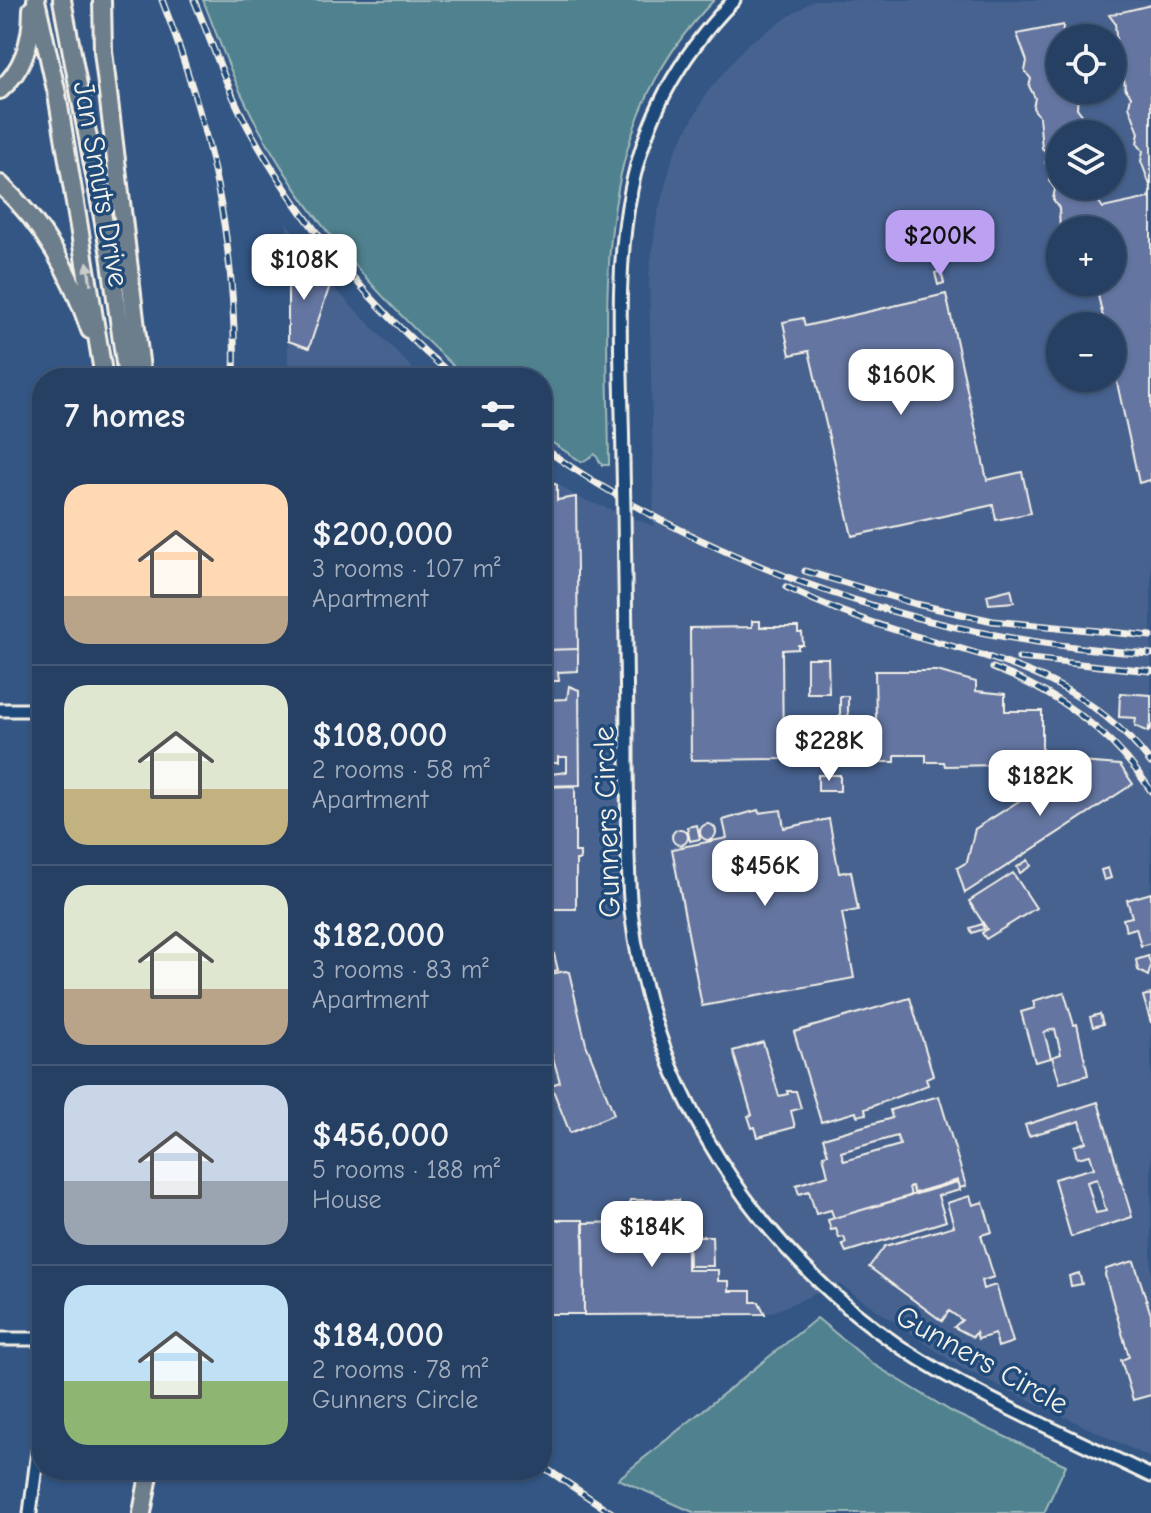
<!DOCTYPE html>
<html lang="en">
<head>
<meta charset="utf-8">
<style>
  :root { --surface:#264064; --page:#2e476a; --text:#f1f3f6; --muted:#a4afbf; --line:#425978; --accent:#bca0f2 }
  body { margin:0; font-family:"Comic Neue",sans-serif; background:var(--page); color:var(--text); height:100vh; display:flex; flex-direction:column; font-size:30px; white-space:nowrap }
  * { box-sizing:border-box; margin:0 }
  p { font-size:26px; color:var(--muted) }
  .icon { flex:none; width:44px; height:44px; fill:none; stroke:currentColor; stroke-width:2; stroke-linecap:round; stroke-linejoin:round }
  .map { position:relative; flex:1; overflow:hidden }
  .sheet { position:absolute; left:32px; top:368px; width:520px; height:1112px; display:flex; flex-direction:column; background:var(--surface); border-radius:32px; box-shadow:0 2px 6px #0004,0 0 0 2px var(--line) }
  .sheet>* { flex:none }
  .tools { position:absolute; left:1046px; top:24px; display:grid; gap:16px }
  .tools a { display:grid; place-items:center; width:80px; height:80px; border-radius:50%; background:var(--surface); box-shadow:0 2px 6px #0004,0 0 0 2px var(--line); font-size:40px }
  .price { position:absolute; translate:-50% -68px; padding:0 18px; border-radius:16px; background:#fff; color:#222; font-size:26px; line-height:52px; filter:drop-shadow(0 2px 4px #0008) }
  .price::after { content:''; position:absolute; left:50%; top:48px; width:24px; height:18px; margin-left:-12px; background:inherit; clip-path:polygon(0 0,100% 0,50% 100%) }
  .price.active { background:var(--accent); color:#111 }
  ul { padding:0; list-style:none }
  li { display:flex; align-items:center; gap:24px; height:200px; padding:0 32px }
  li+li { border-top:2px solid var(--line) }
  li span { display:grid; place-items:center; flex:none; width:224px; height:160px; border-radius:24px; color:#555 }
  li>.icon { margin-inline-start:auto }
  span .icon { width:96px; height:96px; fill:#fffc; stroke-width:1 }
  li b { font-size:34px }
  h2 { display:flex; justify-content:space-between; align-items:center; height:96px; padding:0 32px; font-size:34px }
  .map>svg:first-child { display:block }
</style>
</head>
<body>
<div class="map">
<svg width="1151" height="1513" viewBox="0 0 1151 1513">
  <rect width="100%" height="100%" fill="#335685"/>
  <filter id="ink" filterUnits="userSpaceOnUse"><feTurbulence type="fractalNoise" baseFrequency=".0125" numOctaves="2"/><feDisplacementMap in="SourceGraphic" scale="16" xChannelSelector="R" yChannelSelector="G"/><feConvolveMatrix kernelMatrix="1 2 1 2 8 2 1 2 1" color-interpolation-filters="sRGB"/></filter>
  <g filter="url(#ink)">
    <path fill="#46628f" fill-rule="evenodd" d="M814,0H1151V1458L960,1367L839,1284L770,1313L542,1312V473L577,497L654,526L649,275L657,216L673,156L706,94L747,44ZM1060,38H1112V90H1060ZM1060,134H1112V186H1060ZM1060,230H1112V282H1060ZM1060,326H1112V378H1060Z
      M287,223L336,290L422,378H288Z"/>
    <path fill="#4f828e" stroke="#a2babb" stroke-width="2" d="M203,0H714C586,131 608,298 609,465H602L595,454L582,462L542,436V378H467C377,298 291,202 240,91C226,61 215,30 203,0Z
      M817,1318L873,1364L954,1413L1066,1465L1044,1513H695L618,1479Z"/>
    <path fill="#6474a0" stroke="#f4f1e8" stroke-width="2" fill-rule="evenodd" d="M1151,5V483L1150,480L1139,483L1112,360V326H1105L1095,282H1112V230L1060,231L1059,208L1053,199L1055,189L1049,181L1051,171L1045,163L1047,153L1042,148L1039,116L1033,108L1035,98L1029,86L1031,79L1025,71L1027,61L1017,34L1063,25L1060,90H1074L1078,94L1077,108L1083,116L1081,126L1086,134H1060V186H1097V199L1103,208L1149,198L1151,188L1141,161L1143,151L1137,143L1139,133L1129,106L1131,96L1125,88L1122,59L1117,51L1115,23L1109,15Z
      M288,259L314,268L329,288L309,348L288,341Z
      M941,271L944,283L938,285L935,273Z
      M946,294L987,480L1022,472L1031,513L996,520L993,505L852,536L809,351L790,355L783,322L803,318L805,326Z
      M542,477L557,485V500L576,497L578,649L542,650Z
      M1011,589L1014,602L989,604L987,595Z
      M752,621H760V627H798V633H802L803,645H798V649L782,650L783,759L691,760L690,628L752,627Z
      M578,649V671L558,672L559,681H542V650Z
      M807,658H828L829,693H807Z
      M875,671H937L976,682V691L1005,694V711H1042V754H1012L1013,786H1001V765L945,766L944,762H926V755H895V762H877Z
      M569,686L579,690L580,785L542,786V775L567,772V757H558V763H542V700L567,699Z
      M1120,693L1151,695V731L1149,727L1148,732L1135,726L1136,718L1119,717Z
      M840,696H848V745H840Z
      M1080,762L1120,765L1133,784L965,893L957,868L967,862L975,829Z
      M818,775H840V791H818Z
      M575,786V852H580V860H576V909H542V787Z
      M758,810L759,813L781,810L784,828L829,819L839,873L851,871L858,910L842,913L854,978L702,1006L672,849L727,838L723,820Z
      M700 832a8 8 0 1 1 16 0a8 8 0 1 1-16 0Z
      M697,825L700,839L690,841L687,827Z
      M672 837a8 8 0 1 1 16 0a8 8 0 1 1-16 0Z
      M1028,860L1031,866L1020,873L1017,867Z
      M1108,868L1111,878L1104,880L1101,870Z
      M1013,873L1036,908L986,939L982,933L987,929L969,901Z
      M1151,893V943L1141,946L1136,928L1126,931L1123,919L1132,917L1127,900Z
      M982,924L984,929L972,933L970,928Z
      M554,954L558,970L542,974V956Z
      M1148,956L1151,966L1148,976L1138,970L1136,960Z
      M565,971L569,972L586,1044L614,1114L570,1133L551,1085L560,1082L542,1020V976Z
      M1064,992L1074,1025L1077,1024L1088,1075L1060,1083L1052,1057L1061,1054L1055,1029L1044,1032L1051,1058L1035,1062L1021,1012L1035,1008L1033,1001Z
      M1151,994V1023L1143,996Z
      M910,998L933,1075L926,1078L928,1085L865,1109L866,1114L857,1116L856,1112L821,1122L794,1032Z
      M1100,1014L1103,1024L1093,1027L1090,1017Z
      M763,1042L779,1096L788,1094L787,1091H796L801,1108L791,1111L795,1127L758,1137L755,1127L752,1128L748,1116L752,1115L733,1051Z
      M939,1096L966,1186L960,1188L958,1180L914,1193L912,1186L909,1187L911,1196L834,1218L831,1210L816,1214L809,1191L799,1194L796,1185L828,1175L823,1155L828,1154L823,1138L892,1118L890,1110ZM897,1136L900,1145L844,1161L841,1152Z
      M1098,1102L1132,1217L1071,1237L1054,1179L1094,1168L1090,1155L1077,1158L1074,1146L1086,1142L1080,1121L1029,1136L1025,1125ZM1097,1179L1106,1211L1096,1213L1087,1182Z
      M957,1182L960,1190L938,1196L946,1221L846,1252L842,1244L846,1243L844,1237L839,1238L836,1229L831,1230L828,1220Z
      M970,1196L973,1205L983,1202L992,1232L981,1235L994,1277L981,1281L983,1289L996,1285L1013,1342L998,1347L995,1334L978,1339L976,1332L973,1337L954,1327L962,1320L949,1311L942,1321L869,1267L885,1246L954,1226L947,1203Z
      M630,1200H679V1228H687V1270H718V1281H729V1291H751V1302H759L765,1314L584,1315V1223L630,1222Z
      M546,1220H583L584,1314H543L542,1223Z
      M688,1236H712L713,1266H689Z
      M1134,1261L1151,1315V1395L1133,1400L1121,1360L1129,1357L1105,1275L1106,1269Z
      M1079,1273L1082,1284L1071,1286L1069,1276Z"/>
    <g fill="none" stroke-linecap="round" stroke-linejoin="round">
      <g stroke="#f4f1e8" stroke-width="17">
        <path id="minor" d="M623,463C621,285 597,139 734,0
          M624,510C625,593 627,676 627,759C628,810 626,861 631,911C652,1089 754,1248 902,1348C979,1399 1068,1435 1151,1476
          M0,710H33
          M0,1339H36L42,1345
          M30,1513L42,1419"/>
      </g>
      <g stroke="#f4f1e8" stroke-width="22">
        <path id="primary" d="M36,0L57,94L104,378
          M62,0L110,255L127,378
          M102,0L103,51L142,378
          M0,90C24,69 32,39 32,9
          M0,184C44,225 71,273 90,330
          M142,1513L150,1470"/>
      </g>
      <use href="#minor" stroke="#1f4a7a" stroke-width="11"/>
      <use href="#primary" stroke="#6c7d8b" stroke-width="16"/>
      <g stroke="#f4f1e8" stroke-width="7">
        <path id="rail" d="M162,0C209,122 238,246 234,378
          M194,0C212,43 227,89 249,129C301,223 373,309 455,378
          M542,447C720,573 935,641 1151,654
          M805,571L916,604L993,621L1151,636
          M786,587C821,604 858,619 895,630C996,660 1082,674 1151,763
          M1019,658L1151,671
          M993,668C1058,693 1113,732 1151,791
          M542,1466L612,1513"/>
      </g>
      <use href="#rail" stroke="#1f4a7a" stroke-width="4" stroke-dasharray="12" stroke-linecap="butt"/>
      <g stroke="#f4f1e8" stroke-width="17" stroke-linecap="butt">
        <path id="minor-bridge" d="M623,463L624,510"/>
      </g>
      <use href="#minor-bridge" stroke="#1f4a7a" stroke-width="11"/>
    </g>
    <defs><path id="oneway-solid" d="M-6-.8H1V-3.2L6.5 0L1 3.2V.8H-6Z" transform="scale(2)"/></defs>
    <use fill="#cbcecc" href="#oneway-solid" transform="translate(89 273) rotate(-99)"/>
  </g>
  <g text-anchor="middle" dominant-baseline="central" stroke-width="7" stroke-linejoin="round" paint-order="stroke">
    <g font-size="30" fill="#f4f1e8" stroke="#1f4a7a">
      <text transform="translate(101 184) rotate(80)">Jan Smuts Drive</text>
      <text transform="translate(607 822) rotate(-92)">Gunners Circle</text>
      <text transform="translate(982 1360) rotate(29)">Gunners Circle</text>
    </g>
  </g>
</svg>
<div class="tools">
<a><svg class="icon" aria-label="locate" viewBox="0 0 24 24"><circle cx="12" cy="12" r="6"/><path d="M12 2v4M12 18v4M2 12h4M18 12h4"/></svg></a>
<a><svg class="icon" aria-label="layers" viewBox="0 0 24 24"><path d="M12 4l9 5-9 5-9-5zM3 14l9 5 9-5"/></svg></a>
<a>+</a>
<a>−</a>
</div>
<b class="price active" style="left:940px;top:278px">$200K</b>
<b class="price" style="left:304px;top:302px">$108K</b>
<b class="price" style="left:901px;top:417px">$160K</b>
<b class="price" style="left:829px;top:783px">$228K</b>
<b class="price" style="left:1040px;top:818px">$182K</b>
<b class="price" style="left:765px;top:908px">$456K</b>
<b class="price" style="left:652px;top:1269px">$184K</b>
<section class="sheet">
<h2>7 homes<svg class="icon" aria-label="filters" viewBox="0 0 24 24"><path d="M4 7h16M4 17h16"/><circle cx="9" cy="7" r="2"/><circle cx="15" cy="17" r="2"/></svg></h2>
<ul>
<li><span style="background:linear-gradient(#ffd9b3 70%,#b9a48a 0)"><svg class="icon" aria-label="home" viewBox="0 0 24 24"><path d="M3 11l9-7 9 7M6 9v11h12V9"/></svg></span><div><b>$200,000</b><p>3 rooms · 107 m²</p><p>Apartment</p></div></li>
<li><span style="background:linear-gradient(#dfe7d0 65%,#c2b280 0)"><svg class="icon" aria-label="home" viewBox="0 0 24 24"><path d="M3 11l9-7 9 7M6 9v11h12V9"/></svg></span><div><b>$108,000</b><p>2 rooms · 58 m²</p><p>Apartment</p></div></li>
<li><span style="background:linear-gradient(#dfe7d0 65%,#b9a48a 0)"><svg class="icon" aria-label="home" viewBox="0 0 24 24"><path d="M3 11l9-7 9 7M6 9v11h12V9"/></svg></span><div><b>$182,000</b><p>3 rooms · 83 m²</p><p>Apartment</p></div></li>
<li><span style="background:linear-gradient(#c9d6e8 60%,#9aa5b1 0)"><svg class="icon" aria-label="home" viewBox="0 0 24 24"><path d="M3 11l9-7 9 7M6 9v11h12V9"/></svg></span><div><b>$456,000</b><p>5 rooms · 188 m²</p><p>House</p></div></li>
<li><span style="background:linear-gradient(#bfe0f5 60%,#8fb573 0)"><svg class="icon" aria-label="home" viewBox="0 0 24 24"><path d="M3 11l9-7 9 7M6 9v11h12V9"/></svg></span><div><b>$184,000</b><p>2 rooms · 78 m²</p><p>Gunners Circle</p></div></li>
</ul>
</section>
</div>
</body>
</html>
